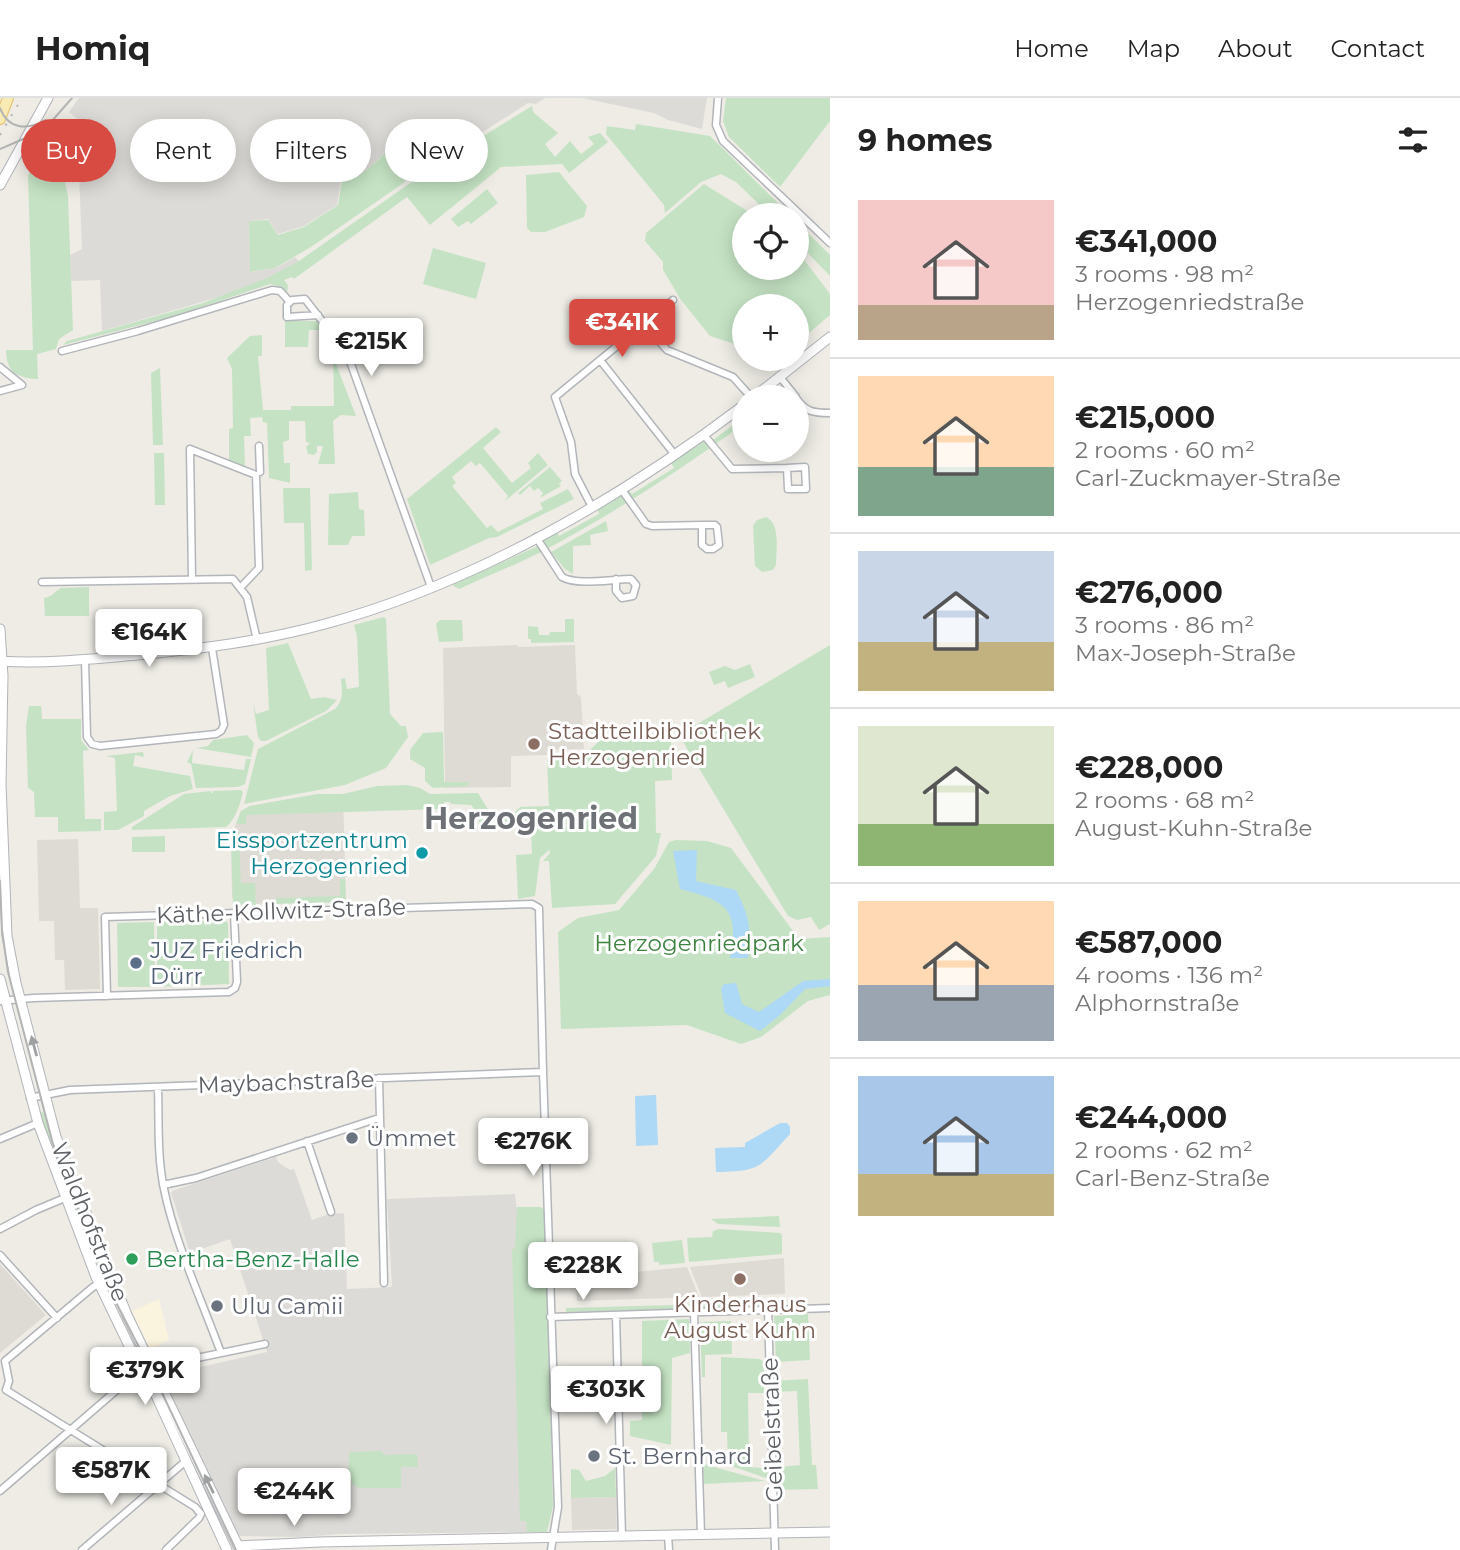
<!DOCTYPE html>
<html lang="en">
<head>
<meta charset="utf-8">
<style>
  :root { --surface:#fff; --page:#f6f6f6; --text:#222; --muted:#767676; --line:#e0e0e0; --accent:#d84b42 }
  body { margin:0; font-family:Montserrat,sans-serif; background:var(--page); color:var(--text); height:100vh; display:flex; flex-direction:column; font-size:26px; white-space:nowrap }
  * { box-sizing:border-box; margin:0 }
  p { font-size:23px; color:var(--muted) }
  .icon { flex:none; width:38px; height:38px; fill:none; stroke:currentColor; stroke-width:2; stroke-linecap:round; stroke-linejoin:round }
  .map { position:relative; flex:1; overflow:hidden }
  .sheet { display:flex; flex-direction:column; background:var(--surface); width:630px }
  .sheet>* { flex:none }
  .hud { position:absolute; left:21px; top:21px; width:665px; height:63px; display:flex; gap:14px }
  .fabs { position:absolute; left:732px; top:105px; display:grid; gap:14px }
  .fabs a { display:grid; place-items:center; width:77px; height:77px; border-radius:50%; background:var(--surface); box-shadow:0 4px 18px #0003; font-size:35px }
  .price { position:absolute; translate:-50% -60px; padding:0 16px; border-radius:7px; background:#fff; color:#222; font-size:23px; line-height:46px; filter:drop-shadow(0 2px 4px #0008) }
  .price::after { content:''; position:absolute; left:50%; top:42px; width:21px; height:16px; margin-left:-10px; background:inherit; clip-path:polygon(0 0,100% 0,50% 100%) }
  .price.selected { background:var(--accent); color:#fff }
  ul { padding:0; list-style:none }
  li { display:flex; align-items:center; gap:21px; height:175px; padding:0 28px }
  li+li { border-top:2px solid var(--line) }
  li span { display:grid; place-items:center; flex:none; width:196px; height:140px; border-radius:0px; color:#555 }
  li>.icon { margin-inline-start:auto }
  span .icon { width:84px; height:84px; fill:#fffc; stroke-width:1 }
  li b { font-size:30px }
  h2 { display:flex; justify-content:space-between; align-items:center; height:84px; padding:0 28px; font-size:30px }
  .chip { padding:0 24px; border-radius:32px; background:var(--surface); box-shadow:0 4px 18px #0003; font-size:24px; line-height:63px }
  .chip.selected { background:var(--accent); color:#fff }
  header { display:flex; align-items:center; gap:42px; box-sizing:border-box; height:98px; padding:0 35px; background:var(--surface); border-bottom:2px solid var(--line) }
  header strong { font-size:33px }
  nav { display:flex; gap:38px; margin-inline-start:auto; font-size:24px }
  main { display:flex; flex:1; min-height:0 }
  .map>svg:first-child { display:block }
</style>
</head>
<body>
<header>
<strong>Homiq</strong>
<nav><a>Home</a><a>Map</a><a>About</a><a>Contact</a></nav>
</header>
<main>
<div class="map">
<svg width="830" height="1452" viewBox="0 0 830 1452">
  <rect width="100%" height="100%" fill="#eeece5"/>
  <path fill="#faf3de" d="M159,1201L169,1242L150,1252L132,1213Z"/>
  <path fill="#dddbd7" d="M79,0H545L536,6L528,5L405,83L389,50L371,69L356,78L341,83L337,107L304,128L278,136L268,121L249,123L250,174L276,170L295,159L301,165L291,178L102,233L100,182L71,183L70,157L82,151L79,74H74L72,65L67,64L70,52L75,53L81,24L69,14Z
    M582,0H707L702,31L668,22L654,15Z
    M276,1059L278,1064L285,1069L290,1072L294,1071L312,1122L329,1116L344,1115L347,1191L392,1189L387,1101L515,1096L517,1114L527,1434L339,1436L302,1439L238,1438L169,1294L178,1274L267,1254L230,1141L190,1155L171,1095L172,1093Z"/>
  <path fill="#dedbd4" d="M517,547L519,549L575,547L577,596L581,599L584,651L548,652L547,657L511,658V689L445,690L443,550Z
    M318,696H343L346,804L235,806L232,799L231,739L241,713L250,708Z
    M78,741L80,810H98L100,891L65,892L64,862H55L54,823H39L37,742Z
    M784,1160L785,1196L702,1199L690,1169Z
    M0,1166L46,1217L0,1255Z
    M687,1169L699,1199L577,1203L576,1188L581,1183L590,1182L594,1178Z
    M616,1399L617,1431L572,1432L571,1400Z"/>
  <path fill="#c5e3c4" d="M726,0H830V23L780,89L729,39L723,23Z
    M532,8L533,14L558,35L545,46L555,59L570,43L581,56L594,46L588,39L600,35L608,44L569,75L562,66L501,69L430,127L407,99L294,181L292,179L284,182L288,187L287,195L282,189L270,186L175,218L63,247L67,243L203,205L269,179L299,163L436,67Z
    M636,26L710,38L790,117H770L736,84L721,76L701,84L665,115L664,107L606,36L607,28L635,32Z
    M389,50L405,84L311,149L275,170L250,174L249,123L268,122L278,137L304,129L338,107L342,83C363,77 375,67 389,50Z
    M39,62L55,66L64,79L68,99L73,232L59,241L56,251L37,256L38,281H36C14,279 7,273 6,252H33L28,77Z
    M559,74L587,108L584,119L545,134H531L527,130L526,77Z
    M704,86L754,117H744V170H796V151L830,196V217L796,246V208H744V249L710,238L681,202L663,172V164L645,143L646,135Z
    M487,91L498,105L471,126L468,123L458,129L451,121Z
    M796,123L830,157V178L796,143Z
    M433,150L486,165L476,201L423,186Z
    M285,223H316L325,232H309L308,249H285Z
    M262,237V258H258L263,312H291V308H334L333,258L356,318L341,317L333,323L335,366H318L323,348H317V354L314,357L308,356L306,349L310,345L306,344L305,323H289V342L283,344L284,365H290V385L269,380L267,325L263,324L262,319L250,320L251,338H244L245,368L229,363V331L233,330L232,271L227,260L250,238Z
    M160,270L163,347H153L151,275Z
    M744,319V326C680,372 613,416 543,453C516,467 487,478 459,491L452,487L538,448L536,443L556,432L559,438L599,416L597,410L629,392L632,396L674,370L671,365L710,339L713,342Z
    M496,329L501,334L483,350L512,385L531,370L528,365L538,355L548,367L505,403L508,398L480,365L476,368L471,363L452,379L456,385L452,388L487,430L491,427L498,434L543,411L540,405L568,391L574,401L497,439L489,440L430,467L407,401Z
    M154,355H164L165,407H155Z
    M550,369L562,383L559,386L561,388L540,400L543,395L538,390L534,393L530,388L520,397L518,395Z
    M283,390H310L312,472L305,473L304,425H284Z
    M358,394L359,411L364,412L365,438H352L348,447H328L329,396Z
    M766,419C781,426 776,452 776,467L773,472L762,474L755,468L753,428L757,422Z
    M606,423L608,433L590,437L591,447L573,448V476L565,471L551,454Z
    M89,489V518H45L44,500C52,499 54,494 61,490Z
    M384,519L386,521L390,616L401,628H406L408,639L386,670L345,687L244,706L258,651L335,611C344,603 342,592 341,581L345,580L347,591L359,589L357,538L354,527Z
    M565,521H574V544L531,545V541H528V528L538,529L539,537H549L550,534H565Z
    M440,522H462L463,543L439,544L436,526Z
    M288,545L311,601L324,599L337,602L326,613L266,643H261L258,639L253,605L256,616L269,612L266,550Z
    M830,547V826L819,832L811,819L797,822L788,818L679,637Z
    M750,566L755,579L728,590L725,583L714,587L709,574L725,568L735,572Z
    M29,608H41L42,621H81V642L89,652L83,653L85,721H101V733L58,734V719H35L34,694L28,690L26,628Z
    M443,634L444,684H470L468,688L433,690L425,683V670L410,661V652L423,635Z
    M247,637L254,645L251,659L196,650L208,648L213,642Z
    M664,638L671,642L672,682L655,683L656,735H661L656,758L615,806L552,810L549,763H543L550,755L549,752L540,760L535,798L518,801L516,757L532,756L531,729H515L514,715L520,709L549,708L547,661L582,660L602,640Z
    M193,652L192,665L244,672L246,661H251L245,686L238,689L196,690L191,666L187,664Z
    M143,654L144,659L135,657L133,668L190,678L193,691L170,698L144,713V718L118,732H104V714L117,713L115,660L106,658Z
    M407,687L420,690L430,696L478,695L490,715H508L509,729H480L478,715L471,707L451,706L450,704H444V711L246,717V726H236L241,713L250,708L318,696H343L377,688Z
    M241,692L243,694C240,706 236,721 226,729L132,732V729L184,696L210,693L212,696L213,693Z
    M165,738V754H132V739Z
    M676,742L707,743L731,750L799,841L830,839V897L808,903L761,939L741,946L687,927L561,931L558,834L578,820L619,812L654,771L669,744Z
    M239,744L241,785H255L256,807H238L233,805L231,744Z
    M340,781H345L346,804L276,806V800L340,798Z
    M225,823L228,825L229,886L157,889V824Z
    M154,824L155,889H118L117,825Z
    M40,1014L48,1015L109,1177L99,1181L39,1020Z
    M517,1109H541L545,1113L553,1408L547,1434H527L526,1423H520L512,1152L515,1150Z
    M779,1118L780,1129L718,1126L711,1121Z
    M719,1131L780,1135L782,1137V1156L689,1164L687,1140L712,1139L713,1133Z
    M682,1142L685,1165L659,1167V1164H654L652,1145Z
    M784,1204L785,1208L566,1214V1210Z
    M808,1216L810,1262L776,1264L774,1218Z
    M689,1221L690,1255L672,1260L671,1347L630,1338V1323L642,1322V1223Z
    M731,1223L732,1256L705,1257V1279H702L700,1224Z
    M721,1259L760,1261L764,1264V1295H748L749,1369L763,1370L764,1360L770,1361L769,1381L728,1367L727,1334H721Z
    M808,1281L812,1367H816L818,1391L779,1392L778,1369L800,1367L797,1293L774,1294V1283Z
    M382,1353L384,1357L417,1356L418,1369H401V1390H359C345,1385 349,1367 349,1354Z
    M703,1366L765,1383L704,1386Z
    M615,1370L616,1399L571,1400V1371L579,1372L586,1383L605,1378Z"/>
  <path fill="#add8f6" d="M697,752L696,783L736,792C750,820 751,829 748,860H730C740,810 726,803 680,791L673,753Z
    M830,881V888L805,891L780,917L760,933L725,915L721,891L724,886L736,885L742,906L759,914L803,883Z
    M656,997L658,1047L636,1048L635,998Z
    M780,1025H787L790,1029V1036C759,1069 763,1073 716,1074L715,1050L745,1049V1045Z"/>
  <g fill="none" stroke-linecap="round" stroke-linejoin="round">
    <g stroke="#b2b5b9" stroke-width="9">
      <path id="street" d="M718,0L716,27L723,43L830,145
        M318,217L287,219V207L292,202L305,201L347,255L431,489
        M644,226L667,252L733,279L751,299
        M62,253L138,233L272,192L280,193L289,203
        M600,262L675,357
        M0,269L22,287
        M780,279L796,299
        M0,293L22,287
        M796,300C806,314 813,315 830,315
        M704,337L732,371L787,370L788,391H806L805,369L787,370
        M259,348L260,374
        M622,392L646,426L652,428L702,427V447L707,451H713L719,447L717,429L715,427H702
        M592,409L575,376L571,344L555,299L673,202
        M536,439L562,479C578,488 612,481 631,481L636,487L633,498L622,500L616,493V481
        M192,481L190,351L256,377L259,470L241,489
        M42,484L233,481L247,499L257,542
        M85,561L87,639L92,646L100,648L216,636L221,633L224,627L212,550
        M107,898L105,819L532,806L539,810L543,974L558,1409L551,1452
        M0,903L33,900L229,894L235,890L237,884L234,815
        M379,980L384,1185
        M158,989C159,1023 157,1058 164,1091C175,1145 202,1203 221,1255
        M30,1000L70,992L543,974
        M0,1041L38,1025
        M307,1043L331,1114
        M163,1087L196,1080L379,1020
        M0,1131L36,1112L67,1099
        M0,1157L57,1220
        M768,1212L775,1452
        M694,1214L701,1437
        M616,1217L622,1439
        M550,1219L830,1210
        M153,1269L265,1246
        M160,1284L173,1266
        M6,1292L195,1409L201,1416L199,1420L166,1452
        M6,1292L9,1283L5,1263L93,1189L99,1186
        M0,1393L134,1277L141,1268
        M668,1438L669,1452
        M82,1452L187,1362"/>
    </g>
    <g stroke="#b2b4b9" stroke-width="11">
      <path id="secondary" d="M0,87L48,0
        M754,299L830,239
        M0,531L3,578L1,686L7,838L16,885L56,1039L127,1217L240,1452
        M0,563C46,566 92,561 137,557C201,551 263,543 325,526C475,485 620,401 744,307
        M0,881L38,1025L96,1179L132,1254L148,1280L227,1452
        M238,1448L319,1444L830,1434"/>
    </g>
    <g stroke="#e3bf69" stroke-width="12">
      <path id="primary" d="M0,21L8,0"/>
    </g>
    <use href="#street" stroke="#fff" stroke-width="6"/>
    <use href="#secondary" stroke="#fff" stroke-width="9"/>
    <use href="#primary" stroke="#f7eab2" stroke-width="10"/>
    <path stroke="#b3b4b4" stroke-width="2" d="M0,10C8,31 27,33 45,22
      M0,51L44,32L72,0
      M0,783L2,832L8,874L53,1046L107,1187L156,1282L236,1452"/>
    <path stroke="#b3b4b4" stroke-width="2" stroke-dasharray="2 9" stroke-linecap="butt" d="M0,37L22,0"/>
  </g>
  <defs><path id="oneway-solid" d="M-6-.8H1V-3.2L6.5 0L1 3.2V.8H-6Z" transform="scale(1.75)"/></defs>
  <g fill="#9ea0a2">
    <use href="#oneway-solid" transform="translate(34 948) rotate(-105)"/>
    <use href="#oneway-solid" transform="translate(209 1386) rotate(-116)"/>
  </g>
  <g fill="#8d6e63" stroke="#fff" stroke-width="2.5">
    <circle cx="534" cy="646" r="7"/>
    <circle cx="740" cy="1181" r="7"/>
  </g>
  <circle fill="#0f9aa8" stroke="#fff" stroke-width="2.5" cx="422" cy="755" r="7"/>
  <circle fill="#5c6f8a" stroke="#fff" stroke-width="2.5" cx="136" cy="865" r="7"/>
  <g fill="#6b7280" stroke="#fff" stroke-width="2.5">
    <circle cx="352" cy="1040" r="7"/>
    <circle cx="217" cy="1208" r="7"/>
    <circle cx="594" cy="1358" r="7"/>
  </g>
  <circle fill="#2e9e5b" stroke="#fff" stroke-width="2.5" cx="132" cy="1161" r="7"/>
  <g text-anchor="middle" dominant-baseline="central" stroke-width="6" stroke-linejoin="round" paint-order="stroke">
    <g font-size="23" fill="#785e54" stroke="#fff" text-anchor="start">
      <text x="548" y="633">Stadtteilbibliothek<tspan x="548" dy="26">Herzogenried</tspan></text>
      <text x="740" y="1206" text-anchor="middle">Kinderhaus<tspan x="740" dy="26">August Kuhn</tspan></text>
    </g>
    <g font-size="23" fill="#0d838f" stroke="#fff" text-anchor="end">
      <text x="408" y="742">Eissportzentrum<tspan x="408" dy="26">Herzogenried</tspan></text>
    </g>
    <g font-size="23" fill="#5d6064" stroke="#fff">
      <text transform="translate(281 813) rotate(-2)">Käthe-Kollwitz-Straße</text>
      <text transform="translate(286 984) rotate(-2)">Maybachstraße</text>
      <text transform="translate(90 1124) rotate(68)">Waldhofstraße</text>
      <text transform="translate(772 1332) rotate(-92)">Geibelstraße</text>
    </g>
    <g font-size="23" fill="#3e8240" stroke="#fff">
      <text x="699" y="845">Herzogenriedpark</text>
    </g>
    <g font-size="23" fill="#4e5e75" stroke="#fff" text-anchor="start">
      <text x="150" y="852">JUZ Friedrich<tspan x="150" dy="26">Dürr</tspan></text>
    </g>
    <g font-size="23" fill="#5b616d" stroke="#fff" text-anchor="start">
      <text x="366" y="1040">Ümmet</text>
      <text x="231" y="1208">Ulu Camii</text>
      <text x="608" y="1358">St. Bernhard</text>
    </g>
    <g font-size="23" fill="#27864d" stroke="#fff" text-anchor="start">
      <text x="146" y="1161">Bertha-Benz-Halle</text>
    </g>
    <g font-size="30" font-weight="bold" fill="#6e7276" stroke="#fff">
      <text x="531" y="720">Herzogenried</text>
    </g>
  </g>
</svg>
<div class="fabs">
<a><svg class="icon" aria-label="locate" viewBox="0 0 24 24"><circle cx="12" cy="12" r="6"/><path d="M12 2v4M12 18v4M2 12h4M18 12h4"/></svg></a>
<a>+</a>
<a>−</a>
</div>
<b class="price selected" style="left:622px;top:261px">€341K</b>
<b class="price" style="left:371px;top:280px">€215K</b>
<b class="price" style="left:149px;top:571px">€164K</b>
<b class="price" style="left:533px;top:1080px">€276K</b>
<b class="price" style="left:583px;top:1204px">€228K</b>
<b class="price" style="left:145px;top:1309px">€379K</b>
<b class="price" style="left:606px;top:1328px">€303K</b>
<b class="price" style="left:111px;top:1409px">€587K</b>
<b class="price" style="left:294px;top:1430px">€244K</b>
<div class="hud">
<a class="chip selected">Buy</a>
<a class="chip">Rent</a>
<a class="chip">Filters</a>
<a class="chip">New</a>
</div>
</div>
<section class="sheet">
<h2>9 homes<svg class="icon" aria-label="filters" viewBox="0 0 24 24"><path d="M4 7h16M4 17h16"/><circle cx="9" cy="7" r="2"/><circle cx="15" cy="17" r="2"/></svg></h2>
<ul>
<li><span style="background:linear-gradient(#f6c9c9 75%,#b9a48a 0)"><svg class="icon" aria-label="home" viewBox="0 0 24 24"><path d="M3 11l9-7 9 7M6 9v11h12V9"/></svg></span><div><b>€341,000</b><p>3 rooms · 98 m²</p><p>Herzogenriedstraße</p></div></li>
<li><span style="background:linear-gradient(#ffd9b3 65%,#7fa58c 0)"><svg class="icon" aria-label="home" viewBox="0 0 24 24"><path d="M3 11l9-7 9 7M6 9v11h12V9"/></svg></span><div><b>€215,000</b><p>2 rooms · 60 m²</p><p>Carl-Zuckmayer-Straße</p></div></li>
<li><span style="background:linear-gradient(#c9d6e8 65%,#c2b280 0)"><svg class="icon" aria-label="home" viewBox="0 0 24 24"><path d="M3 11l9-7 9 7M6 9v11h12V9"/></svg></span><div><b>€276,000</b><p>3 rooms · 86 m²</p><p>Max-Joseph-Straße</p></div></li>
<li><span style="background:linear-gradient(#dfe7d0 70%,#8fb573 0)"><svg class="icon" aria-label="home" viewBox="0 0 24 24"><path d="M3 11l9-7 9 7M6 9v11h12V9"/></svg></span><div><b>€228,000</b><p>2 rooms · 68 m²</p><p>August-Kuhn-Straße</p></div></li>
<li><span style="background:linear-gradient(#ffd9b3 60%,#9aa5b1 0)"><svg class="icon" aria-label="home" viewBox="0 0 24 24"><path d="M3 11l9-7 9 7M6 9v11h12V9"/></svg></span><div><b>€587,000</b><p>4 rooms · 136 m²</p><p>Alphornstraße</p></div></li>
<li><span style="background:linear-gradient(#a9c7e8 70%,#c2b280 0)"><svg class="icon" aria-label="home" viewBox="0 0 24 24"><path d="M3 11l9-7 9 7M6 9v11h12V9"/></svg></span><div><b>€244,000</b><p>2 rooms · 62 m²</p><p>Carl-Benz-Straße</p></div></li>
</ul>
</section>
</main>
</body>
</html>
